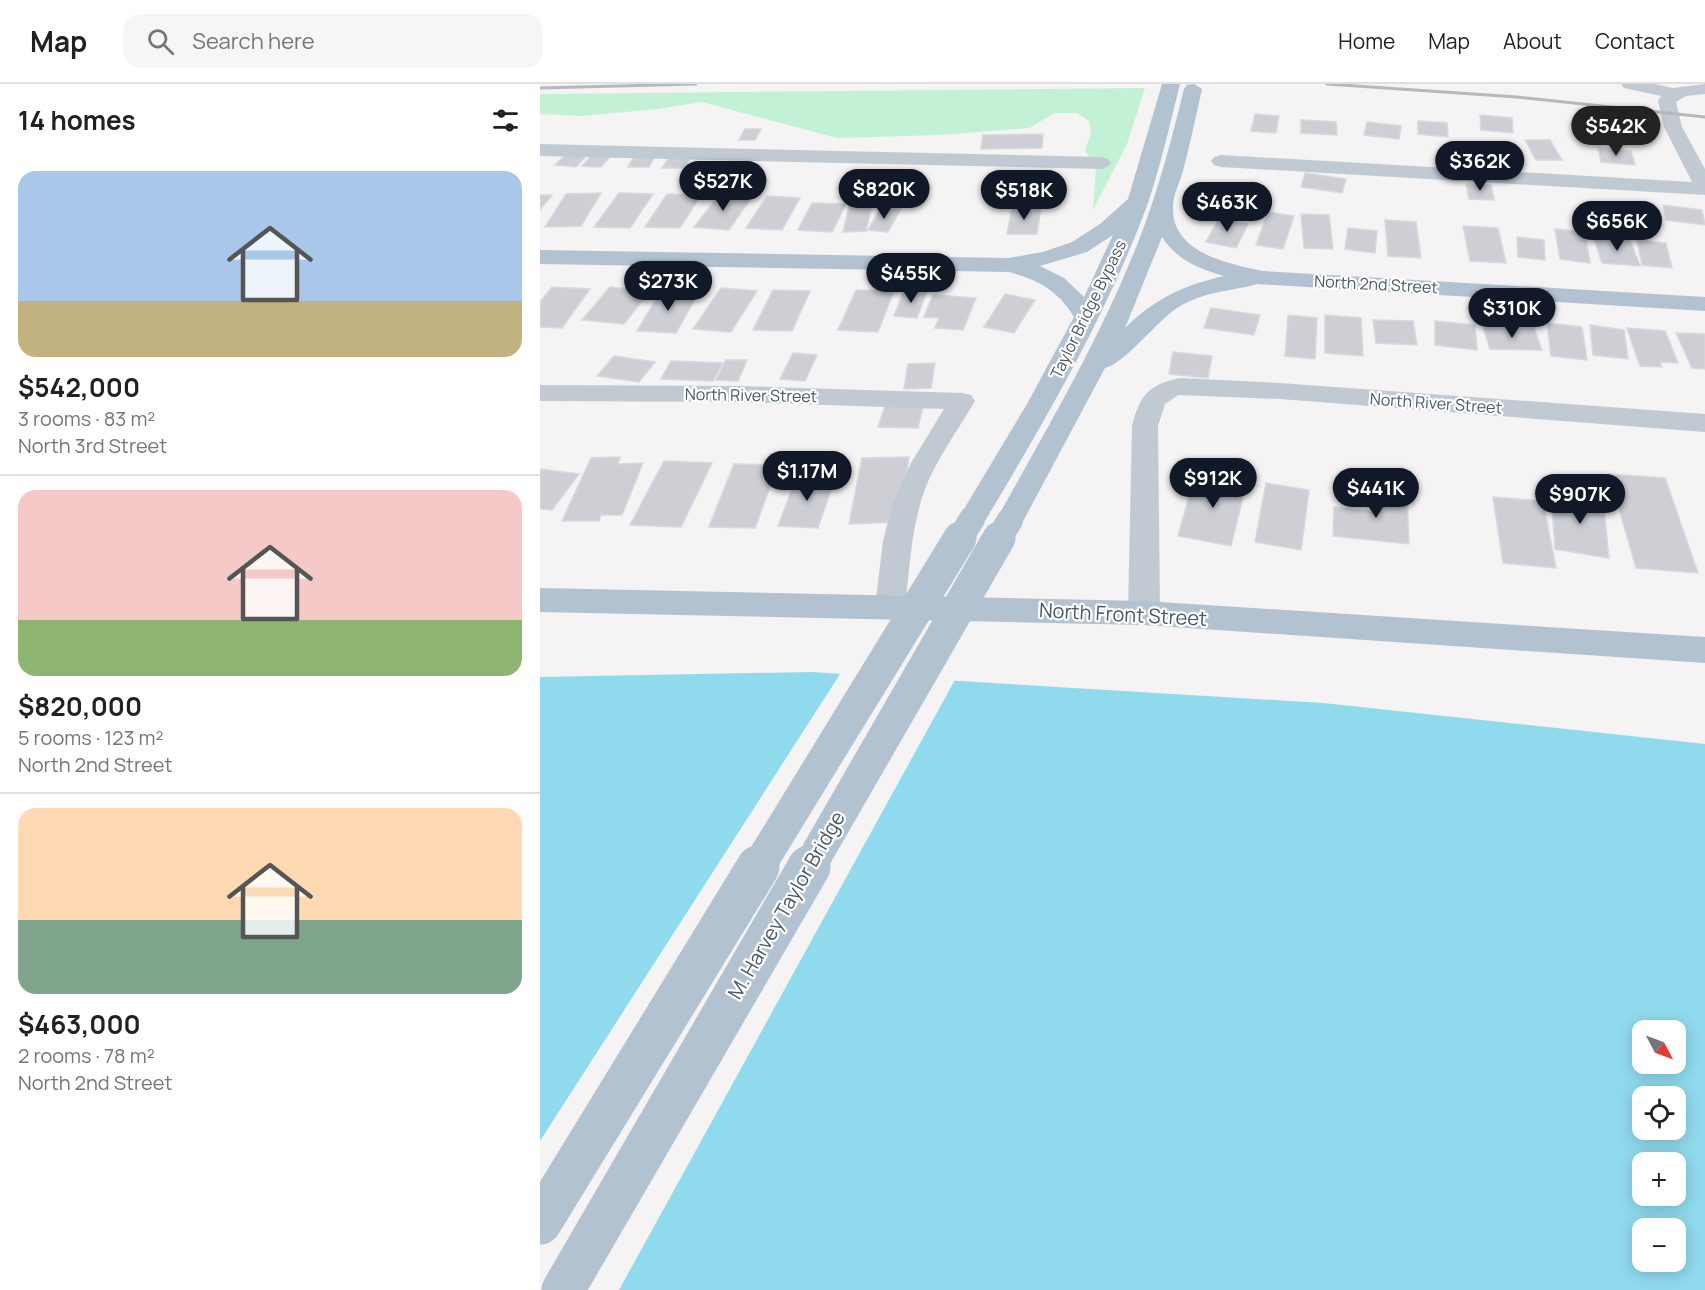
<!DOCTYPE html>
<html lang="en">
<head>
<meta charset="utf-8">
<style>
  :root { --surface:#fff; --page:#f6f6f6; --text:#202124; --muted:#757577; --line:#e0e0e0; --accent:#111827 }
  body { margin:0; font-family:Manrope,sans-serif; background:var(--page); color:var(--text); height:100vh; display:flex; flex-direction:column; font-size:22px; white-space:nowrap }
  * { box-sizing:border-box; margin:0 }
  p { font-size:20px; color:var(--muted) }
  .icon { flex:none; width:33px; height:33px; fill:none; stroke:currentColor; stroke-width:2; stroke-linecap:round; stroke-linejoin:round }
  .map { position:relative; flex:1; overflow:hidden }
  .side { display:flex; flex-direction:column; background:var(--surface); width:540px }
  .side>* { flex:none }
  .needle { width:39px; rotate:131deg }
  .controls { position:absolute; left:1092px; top:936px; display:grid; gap:12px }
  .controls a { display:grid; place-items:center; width:54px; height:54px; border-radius:12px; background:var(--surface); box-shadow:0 3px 15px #0003; font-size:30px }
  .price { position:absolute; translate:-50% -51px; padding:0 14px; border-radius:21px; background:var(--accent); color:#fff; font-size:20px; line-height:39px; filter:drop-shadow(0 2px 3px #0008) }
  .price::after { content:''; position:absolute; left:50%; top:36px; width:18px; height:14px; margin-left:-9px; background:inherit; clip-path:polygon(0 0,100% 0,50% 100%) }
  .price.selected { background:#222; color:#fff }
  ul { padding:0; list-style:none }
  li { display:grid; align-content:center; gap:12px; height:318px; padding:0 18px }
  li+li { border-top:2px solid var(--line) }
  li span { display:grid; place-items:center; height:186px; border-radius:18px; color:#555 }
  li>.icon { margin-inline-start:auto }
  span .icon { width:108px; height:108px; fill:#fffc; stroke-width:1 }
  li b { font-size:26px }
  h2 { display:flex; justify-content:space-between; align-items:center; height:72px; padding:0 18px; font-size:26px }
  header { display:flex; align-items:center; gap:36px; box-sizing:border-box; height:84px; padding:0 30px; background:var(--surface); border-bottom:2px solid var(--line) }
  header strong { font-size:28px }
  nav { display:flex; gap:33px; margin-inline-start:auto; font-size:21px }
  .search { width:420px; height:54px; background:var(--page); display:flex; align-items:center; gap:15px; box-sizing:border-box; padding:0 21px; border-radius:18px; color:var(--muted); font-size:22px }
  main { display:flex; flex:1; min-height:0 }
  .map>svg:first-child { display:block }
</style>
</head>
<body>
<header>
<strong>Map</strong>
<div class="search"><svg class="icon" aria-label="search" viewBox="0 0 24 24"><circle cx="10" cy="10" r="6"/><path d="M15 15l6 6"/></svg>Search here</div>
<nav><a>Home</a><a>Map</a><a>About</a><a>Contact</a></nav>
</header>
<main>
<section class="side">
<h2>14 homes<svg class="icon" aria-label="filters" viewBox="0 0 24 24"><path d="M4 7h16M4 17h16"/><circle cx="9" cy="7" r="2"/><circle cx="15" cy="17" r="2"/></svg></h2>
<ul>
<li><span style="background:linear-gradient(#a9c7e8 70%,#c2b280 0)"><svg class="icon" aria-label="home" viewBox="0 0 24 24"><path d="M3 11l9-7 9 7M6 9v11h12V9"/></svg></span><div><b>$542,000</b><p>3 rooms · 83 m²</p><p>North 3rd Street</p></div></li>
<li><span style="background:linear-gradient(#f6c9c9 70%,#8fb573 0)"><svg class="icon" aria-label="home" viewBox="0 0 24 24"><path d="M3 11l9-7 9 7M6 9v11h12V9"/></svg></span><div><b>$820,000</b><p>5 rooms · 123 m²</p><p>North 2nd Street</p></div></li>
<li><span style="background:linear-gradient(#ffd9b3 60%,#7fa58c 0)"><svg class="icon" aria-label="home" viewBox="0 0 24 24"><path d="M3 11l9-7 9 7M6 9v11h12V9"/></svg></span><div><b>$463,000</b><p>2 rooms · 78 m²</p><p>North 2nd Street</p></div></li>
</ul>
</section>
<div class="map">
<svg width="1165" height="1206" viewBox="0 0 1165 1206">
  <rect width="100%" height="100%" fill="#f5f3f3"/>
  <path fill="#c3f1d5" d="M605,4L587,60L553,126L556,85L545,66L551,50L549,37L537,29H515L489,44L400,51L297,54L162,18L118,25L42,32L0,30V10Z"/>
  <path fill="#90daee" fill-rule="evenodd" d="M271,588L783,619L1165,660V1206H0V593ZM1102,946H1136V980H1102ZM1102,1012H1136V1046H1102ZM1102,1078H1136V1112H1102ZM1102,1144H1136V1178H1102Z"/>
  <path fill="#f5f3f3" d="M302,587L416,594L79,1206H0V1057Z"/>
  <path fill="#cdcfd5" stroke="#d7d9de" stroke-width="1.5" d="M715,30L739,32L736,49L711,47Z
    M940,31L972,34L973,49L941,46Z
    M761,36L796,38L797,51L761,49Z
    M878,37L907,39L908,53L878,50Z
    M827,38L861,42L859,55L824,51Z
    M205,45H221L215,56H199Z
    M503,50L502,64L441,65L443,51Z
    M985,56H1010L1022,76H996Z
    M1058,64L1091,67L1095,81L1061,78Z
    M26,70L46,72L36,83L15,81Z
    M116,70L109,83H88L95,71Z
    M52,71L71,72L61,83L42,82Z
    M130,72L151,73L144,84H122Z
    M765,89L806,95L802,109L761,103Z
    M926,100L951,101L954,116L929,115Z
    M61,109L41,142L5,143L26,110Z
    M79,109L113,110L90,144L54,143Z
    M127,110L161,111L140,144L105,143Z
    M0,111H12L0,126Z
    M179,111L212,113L189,146L154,143Z
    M227,112L260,114L242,146L206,144Z
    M272,119L306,120L292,148L258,146Z
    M1123,121L1162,126L1165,141L1126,136Z
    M332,122L326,147L303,148L309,123Z
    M341,123L361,125L348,148L328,146Z
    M472,123L501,124L497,150H467Z
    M728,128L754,132L743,165L716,161Z
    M761,130L789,131L793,165L764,164Z
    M679,134L708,140L696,164L666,158Z
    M845,136L876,138L881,174L848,172Z
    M923,142L958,144L966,179L930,177Z
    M808,144L837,147L835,169L805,165Z
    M1015,145L1045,148L1050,179L1020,175Z
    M977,153L1004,156L1005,176L978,173Z
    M1054,154L1090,156L1100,182L1062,179Z
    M1097,156L1126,159L1132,184L1102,181Z
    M12,203L50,205L22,244L0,243V218Z
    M70,203L110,207L84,240L42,236Z
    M181,204L217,207L191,248L153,245Z
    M233,206L270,207L252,247L213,246Z
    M316,206L354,207L338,248L298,246Z
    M364,206L387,207L377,234L354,232Z
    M121,207L159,208L136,249L97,247Z
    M465,210L495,216L474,249L444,243Z
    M393,211L436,214L423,246L395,244L399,234L384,233Z
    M671,224L720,231L714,251L664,244Z
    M748,231L777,234L775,275L745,272Z
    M785,231L821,234L823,272L785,269Z
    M833,236L873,237L877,261L836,259Z
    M895,237L935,241L937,266L895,261Z
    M1007,239L1042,243L1047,276L1011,272Z
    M1050,241L1084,246L1088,275L1053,271Z
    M943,243L994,244L1002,266L950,265Z
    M1087,244L1125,247L1138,279L1120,278L1122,283L1100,282Z
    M1136,249L1165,250V285L1152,284Z
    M633,268L672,272L668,294L629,290Z
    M253,269L277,271L265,297L240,295Z
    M74,272L115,278L99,298L57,292Z
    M186,276H207L198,297L176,296Z
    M131,277L183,279L173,297L121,295Z
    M395,279L391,304L364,305L368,280Z
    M345,322L383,323L378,344L338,343Z
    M80,373L78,380L103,379L82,431H61L59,437H22L51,374Z
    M369,373L359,438L309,440L322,374Z
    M124,377L172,379L141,443L90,441Z
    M194,380L238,381L215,444L169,443Z
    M0,385L39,390L12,426L0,425Z
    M656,388L707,397L691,462L638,452Z
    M1069,390L1125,394L1158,489L1096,484Z
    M257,392L295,394L278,444L238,442Z
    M726,399L769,406L761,466L715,458Z
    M833,405L867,408L869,460L793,452L794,423L833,427Z
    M1011,408L1063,416L1069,474L1015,465Z
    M953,413L1003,417L1016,484L963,479Z"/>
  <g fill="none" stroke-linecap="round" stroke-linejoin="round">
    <path fill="#c1cad2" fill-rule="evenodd" d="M1081,0H1114L1133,4L1165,0V10L1146,12L1136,18L1142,43L1165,85V111L681,83L674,81L671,77L674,73L681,71L1152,98L1124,43L1118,17L1121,12L1084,4Z
      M0,60L561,73L568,75L571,79L568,83L561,85L0,72Z
      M640,294L740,299L1165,330V348L740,315L638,311L625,320L618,342L620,529L615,538L604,541L593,538L588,529L592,342C600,311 608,301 640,294Z
      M0,301L198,302L422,309L431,311L435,317C418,346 397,374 385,405C371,443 370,483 365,523L361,532L350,535L339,532L335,523L343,457L353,418L371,379L404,325L198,318L0,317Z"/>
    <path fill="#b3c2d1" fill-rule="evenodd" d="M622,0H640C630,40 621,80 608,119C566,233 504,338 442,442L432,446L422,442L418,435L487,320L534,233C519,207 497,195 469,188L0,180V166L468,174L503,168L532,158L560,140L588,115ZM573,151L544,213L524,194L500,182L547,168Z
      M654,0L662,5C656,32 650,60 643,87C640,98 633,111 633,123C631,169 689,180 723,187L1165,213V227L717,200C688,208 664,207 637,224C617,237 584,280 565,284L480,443L470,447L460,443L456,436C506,346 559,257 597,161C617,111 631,58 644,5L647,1ZM622,153C637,176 659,185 684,192C644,201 614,215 585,244Z
      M0,504L604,517L1165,553V579L604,541L0,528Z"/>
    <path stroke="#b5b8bd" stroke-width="3" d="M787,0L977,13L1165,33
      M0,4L156,0"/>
    <path stroke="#b3c2d1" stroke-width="26" d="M419,456L432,435
      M458,456L470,436"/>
    <path stroke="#b3c2d1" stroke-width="33" d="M217,785L420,454
      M268,785L459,454"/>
    <path stroke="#b3c2d1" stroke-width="43" d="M0,1139L218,783
      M23,1206L269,783"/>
  </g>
  <g text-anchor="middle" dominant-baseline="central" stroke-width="4.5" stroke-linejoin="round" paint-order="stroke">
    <g font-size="16" fill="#4a5661" stroke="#fff">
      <text transform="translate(836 200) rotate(3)">North 2nd Street</text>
      <text transform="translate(548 225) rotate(-64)">Taylor Bridge Bypass</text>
      <text transform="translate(211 311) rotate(1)">North River Street</text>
      <text transform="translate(896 319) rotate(4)">North River Street</text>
    </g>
    <g font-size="20" fill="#4a5661" stroke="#fff">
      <text transform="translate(583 530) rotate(3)">North Front Street</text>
      <text transform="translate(246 821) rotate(-60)">M. Harvey Taylor Bridge</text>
    </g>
  </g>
</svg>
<div class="controls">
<a><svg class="needle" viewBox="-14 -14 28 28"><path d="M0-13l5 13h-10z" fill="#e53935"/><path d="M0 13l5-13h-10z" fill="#757577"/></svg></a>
<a><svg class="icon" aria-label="locate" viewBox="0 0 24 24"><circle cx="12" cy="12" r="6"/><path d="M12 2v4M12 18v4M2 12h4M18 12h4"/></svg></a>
<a>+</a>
<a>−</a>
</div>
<b class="price selected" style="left:1076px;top:73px">$542K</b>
<b class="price" style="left:940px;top:108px">$362K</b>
<b class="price" style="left:183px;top:128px">$527K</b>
<b class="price" style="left:344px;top:136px">$820K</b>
<b class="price" style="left:484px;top:137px">$518K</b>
<b class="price" style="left:687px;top:149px">$463K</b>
<b class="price" style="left:1077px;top:168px">$656K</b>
<b class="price" style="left:371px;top:220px">$455K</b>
<b class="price" style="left:128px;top:228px">$273K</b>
<b class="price" style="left:972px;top:255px">$310K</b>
<b class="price" style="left:267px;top:418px">$1.17M</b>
<b class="price" style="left:673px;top:425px">$912K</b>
<b class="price" style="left:836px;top:435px">$441K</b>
<b class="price" style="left:1040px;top:441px">$907K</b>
</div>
</main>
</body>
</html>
